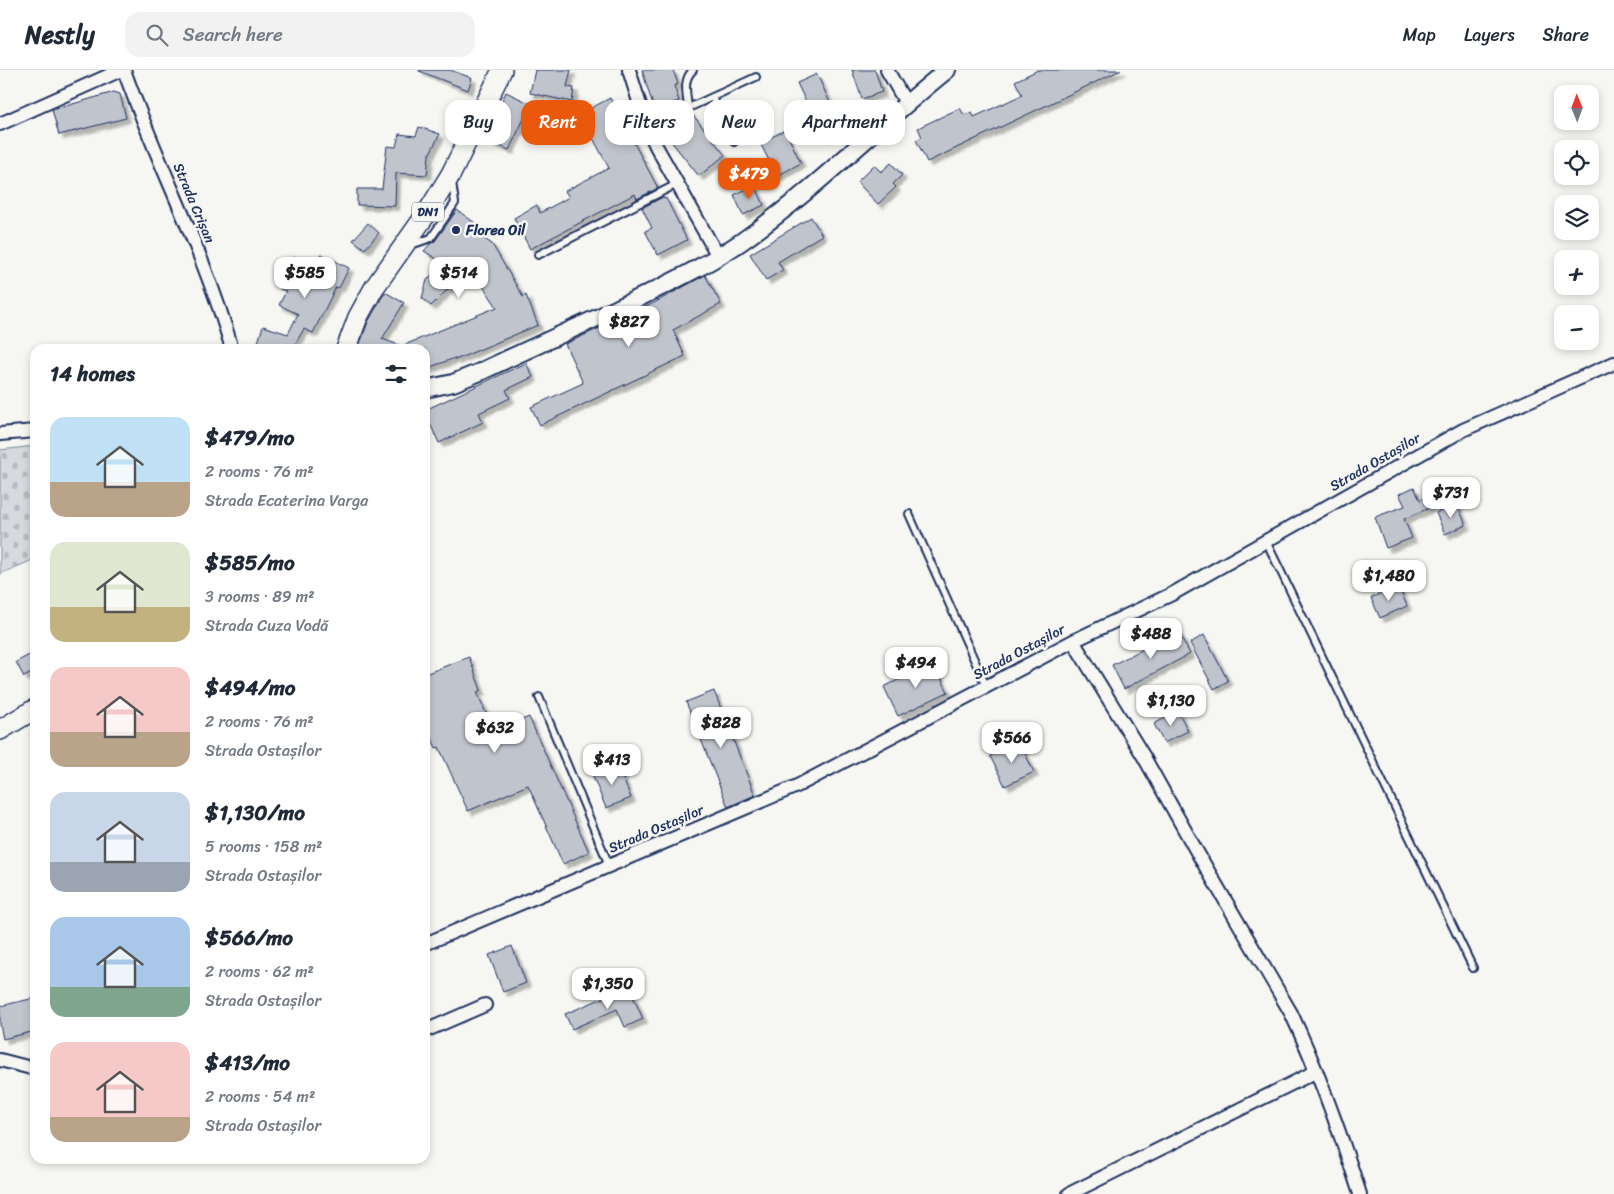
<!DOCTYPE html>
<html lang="en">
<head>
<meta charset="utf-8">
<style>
  :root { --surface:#fff; --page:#f2f2f3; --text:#1f2937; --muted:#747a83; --line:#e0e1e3; --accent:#ea580c }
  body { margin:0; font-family:Sriracha,sans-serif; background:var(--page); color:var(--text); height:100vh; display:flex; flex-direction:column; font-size:19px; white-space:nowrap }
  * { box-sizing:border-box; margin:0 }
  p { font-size:16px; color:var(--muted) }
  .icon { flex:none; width:28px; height:28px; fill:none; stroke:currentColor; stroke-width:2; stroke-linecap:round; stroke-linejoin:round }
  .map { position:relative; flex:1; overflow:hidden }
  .details { position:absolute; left:30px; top:274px; width:400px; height:820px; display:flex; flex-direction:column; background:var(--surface); border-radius:15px; box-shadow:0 2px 8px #0003 }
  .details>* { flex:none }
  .hud { position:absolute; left:445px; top:30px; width:475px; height:45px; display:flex; gap:10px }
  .needle { width:32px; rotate:359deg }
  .controls { position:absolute; left:1554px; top:15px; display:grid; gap:10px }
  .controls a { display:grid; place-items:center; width:45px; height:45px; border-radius:10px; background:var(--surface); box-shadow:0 2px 8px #0003; font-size:25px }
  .price { position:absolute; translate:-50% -42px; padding:0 11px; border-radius:10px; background:#fff; color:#222; font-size:16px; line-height:32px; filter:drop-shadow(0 1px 2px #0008) }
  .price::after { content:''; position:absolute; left:50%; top:30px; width:15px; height:11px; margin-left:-8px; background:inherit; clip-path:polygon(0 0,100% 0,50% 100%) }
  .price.current { background:var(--accent); color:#fff }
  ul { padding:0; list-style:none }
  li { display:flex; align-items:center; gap:15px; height:125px; padding:0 20px }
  li span { display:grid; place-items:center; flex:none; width:140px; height:100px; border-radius:15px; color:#555 }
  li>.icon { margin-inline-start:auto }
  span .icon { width:60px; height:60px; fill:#fffc; stroke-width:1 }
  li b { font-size:21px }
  h2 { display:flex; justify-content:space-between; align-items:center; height:60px; padding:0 20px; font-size:21px }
  .chip { padding:0 18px; border-radius:15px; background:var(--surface); box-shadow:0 2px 8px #0003; font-size:18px; line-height:45px }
  .chip.current { background:var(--accent); color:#fff }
  header { display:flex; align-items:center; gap:30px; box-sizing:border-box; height:70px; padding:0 25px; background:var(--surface); border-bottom:1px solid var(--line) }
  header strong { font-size:24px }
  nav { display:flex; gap:28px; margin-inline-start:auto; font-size:18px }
  .search { width:350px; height:45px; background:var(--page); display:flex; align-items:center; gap:12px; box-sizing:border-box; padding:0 18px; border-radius:15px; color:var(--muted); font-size:19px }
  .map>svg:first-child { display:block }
</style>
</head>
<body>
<header>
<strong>Nestly</strong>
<div class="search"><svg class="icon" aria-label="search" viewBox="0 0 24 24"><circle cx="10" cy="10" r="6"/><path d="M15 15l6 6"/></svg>Search here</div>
<nav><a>Map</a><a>Layers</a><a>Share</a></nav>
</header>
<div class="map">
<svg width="1614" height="1124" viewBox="0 0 1614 1124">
  <defs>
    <pattern id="cemetery-stones" width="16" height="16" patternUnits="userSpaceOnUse" patternTransform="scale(1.25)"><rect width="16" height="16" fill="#d6d9dd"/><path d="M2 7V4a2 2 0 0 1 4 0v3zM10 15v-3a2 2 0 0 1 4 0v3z" fill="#b7bbc0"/></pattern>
    <filter id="shadow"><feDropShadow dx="4.5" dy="4.5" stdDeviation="1" flood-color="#0004"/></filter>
  </defs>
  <rect width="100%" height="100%" fill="#f6f6f2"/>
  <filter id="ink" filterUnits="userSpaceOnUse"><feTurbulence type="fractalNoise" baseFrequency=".02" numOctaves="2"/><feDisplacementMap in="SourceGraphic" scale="10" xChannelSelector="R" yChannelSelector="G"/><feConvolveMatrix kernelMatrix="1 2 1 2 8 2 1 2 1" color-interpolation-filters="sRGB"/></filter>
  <g filter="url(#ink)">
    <path fill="url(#cemetery-stones)" stroke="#78849e" d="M35,376V489L0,504V380Z"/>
    <path fill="#c0c4cd" stroke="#1b2f5e" filter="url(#shadow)" d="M419,0H450L472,8L468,20L419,1Z
      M535,0H571L567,17L574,18L572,32L530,23Z
      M642,0H673L678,14L674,16L679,31L654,39Z
      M852,0H875L882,22L862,29Z
      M1038,0H1121L927,92L916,70L922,67L918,58L960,38L964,45L972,42L974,47L1022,25L1015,11Z
      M817,4L842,59L823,68L797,13Z
      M114,22L120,24L126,48L59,65L52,40Z
      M506,22L531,34L509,80L484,69Z
      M610,28L658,118L637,129L635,124L530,179L514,148L537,135L540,143L569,127L565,121L609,98L580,44Z
      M692,44L725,85L699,106L666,65Z
      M419,57L440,64L429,85L427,105L396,103L395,136L357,135V119H382L387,76L396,77L399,64L416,66Z
      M785,60L801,93L777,106L760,73Z
      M891,93L902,105L893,114L896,117L878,134L857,112L874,95L881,102Z
      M755,115L764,135L743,145L734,125Z
      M663,127L664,129L666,128L687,170L658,185L645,161L652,158L642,138Z
      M457,140L475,153L471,160L492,174L523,227L526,225L538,255L455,290V288L425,299V279H358L368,252L385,222L404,233L382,269L402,276L497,237L470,197L431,236L422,228L427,210L443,193L424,181L430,174L435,171Z
      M811,147L822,165L778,192L783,200L766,210L750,184Z
      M368,153L379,163L365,179L353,170Z
      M321,184L349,198L339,218L336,217L313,263L304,259L292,279H256L263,256L288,264L298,244L279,235L286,221L280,219L294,187L315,196Z
      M705,205L721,234L673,260L685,286L540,355L531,337L583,313L565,274L654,233Z
      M526,293L533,307L506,320L510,328L479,343L483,352L439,373L425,343V340Z
      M1414,417L1420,430L1432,426L1436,435L1404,449L1412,468L1386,478L1375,447L1405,436L1399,424Z
      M1457,434L1466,455L1445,464L1436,443Z
      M1398,515L1407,536L1380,548L1371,528Z
      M1178,561L1190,584L1124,619L1112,595Z
      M1204,565L1228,611L1214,619L1190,573Z
      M35,582V601L24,607L16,592Z
      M469,587L481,620L477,622L494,662L529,647L589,782L563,794L528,715L468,741L439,677L436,678L425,652V604Z
      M933,592L948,622L898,646L884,617Z
      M714,621L755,725L728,737L686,632Z
      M1178,641L1188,661L1164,673L1154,654Z
      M1019,671L1034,702L1005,716L990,686Z
      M617,694L631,728L606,738L592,704Z
      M512,876L526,913L503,922L489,885Z
      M629,917L643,949L625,957L617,939L572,959L565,944Z
      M35,928V961L3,969L0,954V936Z"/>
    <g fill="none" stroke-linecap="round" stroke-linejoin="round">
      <g stroke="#1b2f5e" stroke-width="10">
        <path id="lane" d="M712,27L734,72
          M688,38C687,25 682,10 693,0
          M647,57L756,7
          M411,175L431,168L455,133L452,112
          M538,185L677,114
          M909,444L986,616
          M1266,471L1473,898
          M539,627L609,795"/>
      </g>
      <g stroke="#1b2f5e" stroke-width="16">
        <path id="street" d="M124,0C157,94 205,183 232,279
          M629,0L647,57L656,76L718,186
          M887,0L906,33
          M0,54L121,0
          M0,364L35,361
          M1073,571L1144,687L1197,782L1291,943C1319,1002 1340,1062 1360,1124
          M425,874L797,716L1073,571L1172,524L1463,360L1614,293
          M425,961L485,935
          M0,990L35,999
          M1069,1124L1309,1005L1315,998"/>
      </g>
      <g stroke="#1b2f5e" stroke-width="20">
        <path id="secondary" d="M425,319L453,313L480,302C524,281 569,261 614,240C657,219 701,199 741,172C814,121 877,56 947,0"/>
      </g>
      <g stroke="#1b2f5e" stroke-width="22">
        <path id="primary" d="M346,279L358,247L374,218L427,143L451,104L502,0
          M0,660L35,639"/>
      </g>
      <use href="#lane" stroke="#f6f6f2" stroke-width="6"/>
      <use href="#street" stroke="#f6f6f2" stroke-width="12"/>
      <use href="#secondary" stroke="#f6f6f2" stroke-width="16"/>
      <use href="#primary" stroke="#f6f6f2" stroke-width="19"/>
    </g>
  </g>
  <circle fill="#1b2f5e" stroke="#f6f6f2" stroke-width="2" cx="456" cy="160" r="5"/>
  <g text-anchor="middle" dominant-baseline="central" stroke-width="5" stroke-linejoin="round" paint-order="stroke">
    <rect fill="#f6f6f2" stroke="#5d6b8a" stroke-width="1" x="412" y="132.5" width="32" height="19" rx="4"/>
    <g font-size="12" font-weight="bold" fill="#1b2f5e">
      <text x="428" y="142">DN1</text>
    </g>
    <g font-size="14" fill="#1b2f5e" stroke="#f6f6f2">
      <text transform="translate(194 133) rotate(67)">Strada Crișan</text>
      <text transform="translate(1375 392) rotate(-30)">Strada Ostașilor</text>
      <text transform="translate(1019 582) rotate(-28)">Strada Ostașilor</text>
      <text transform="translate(656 759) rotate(-23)">Strada Ostașilor</text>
    </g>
    <g font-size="14" font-weight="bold" fill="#1b2f5e" stroke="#f6f6f2" text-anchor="start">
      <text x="466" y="160">Florea Oil</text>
    </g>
  </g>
</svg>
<div class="controls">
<a><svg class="needle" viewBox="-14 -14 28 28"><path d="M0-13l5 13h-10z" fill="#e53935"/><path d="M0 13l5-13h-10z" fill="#747a83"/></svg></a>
<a><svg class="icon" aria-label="locate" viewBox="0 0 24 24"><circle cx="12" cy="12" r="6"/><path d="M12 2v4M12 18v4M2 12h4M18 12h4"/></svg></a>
<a><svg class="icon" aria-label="layers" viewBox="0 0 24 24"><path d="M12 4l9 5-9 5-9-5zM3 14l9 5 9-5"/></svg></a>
<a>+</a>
<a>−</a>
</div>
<b class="price current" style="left:749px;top:130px">$479</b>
<b class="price" style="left:305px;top:229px">$585</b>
<b class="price" style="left:459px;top:229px">$514</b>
<b class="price" style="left:629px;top:278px">$827</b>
<b class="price" style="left:1451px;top:449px">$731</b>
<b class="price" style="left:1389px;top:532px">$1,480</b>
<b class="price" style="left:1151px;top:590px">$488</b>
<b class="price" style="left:916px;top:619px">$494</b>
<b class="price" style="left:1171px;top:657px">$1,130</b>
<b class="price" style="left:721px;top:679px">$828</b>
<b class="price" style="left:495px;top:684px">$632</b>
<b class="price" style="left:1012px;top:694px">$566</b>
<b class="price" style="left:612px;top:716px">$413</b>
<b class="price" style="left:608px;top:940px">$1,350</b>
<div class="hud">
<a class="chip">Buy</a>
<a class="chip current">Rent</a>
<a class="chip">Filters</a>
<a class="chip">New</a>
<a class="chip">Apartment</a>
</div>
<section class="details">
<h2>14 homes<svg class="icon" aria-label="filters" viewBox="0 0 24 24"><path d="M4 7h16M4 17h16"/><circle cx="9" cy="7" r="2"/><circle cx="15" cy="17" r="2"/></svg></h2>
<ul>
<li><span style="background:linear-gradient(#bfe0f5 65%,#b9a48a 0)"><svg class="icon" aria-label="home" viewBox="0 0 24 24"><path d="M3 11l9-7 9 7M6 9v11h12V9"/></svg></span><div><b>$479/mo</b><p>2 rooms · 76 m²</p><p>Strada Ecaterina Varga</p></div></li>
<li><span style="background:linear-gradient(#dfe7d0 65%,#c2b280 0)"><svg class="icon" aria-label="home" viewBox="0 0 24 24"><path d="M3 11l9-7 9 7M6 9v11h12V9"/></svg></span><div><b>$585/mo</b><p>3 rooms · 89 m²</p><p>Strada Cuza Vodă</p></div></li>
<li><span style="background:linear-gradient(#f6c9c9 65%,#b9a48a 0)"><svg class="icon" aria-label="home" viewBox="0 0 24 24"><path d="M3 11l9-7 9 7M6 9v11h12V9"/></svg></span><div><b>$494/mo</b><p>2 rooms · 76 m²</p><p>Strada Ostașilor</p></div></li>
<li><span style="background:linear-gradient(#c9d6e8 70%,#9aa5b1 0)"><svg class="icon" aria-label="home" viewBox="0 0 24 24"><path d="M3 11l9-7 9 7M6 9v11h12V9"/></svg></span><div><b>$1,130/mo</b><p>5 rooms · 158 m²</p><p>Strada Ostașilor</p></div></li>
<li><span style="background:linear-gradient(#a9c7e8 70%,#7fa58c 0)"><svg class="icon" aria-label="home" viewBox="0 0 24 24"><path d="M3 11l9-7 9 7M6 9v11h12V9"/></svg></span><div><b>$566/mo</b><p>2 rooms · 62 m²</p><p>Strada Ostașilor</p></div></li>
<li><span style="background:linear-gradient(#f6c9c9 75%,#b9a48a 0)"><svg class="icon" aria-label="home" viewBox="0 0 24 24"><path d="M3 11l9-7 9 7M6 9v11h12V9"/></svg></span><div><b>$413/mo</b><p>2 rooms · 54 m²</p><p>Strada Ostașilor</p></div></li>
</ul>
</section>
</div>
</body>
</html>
